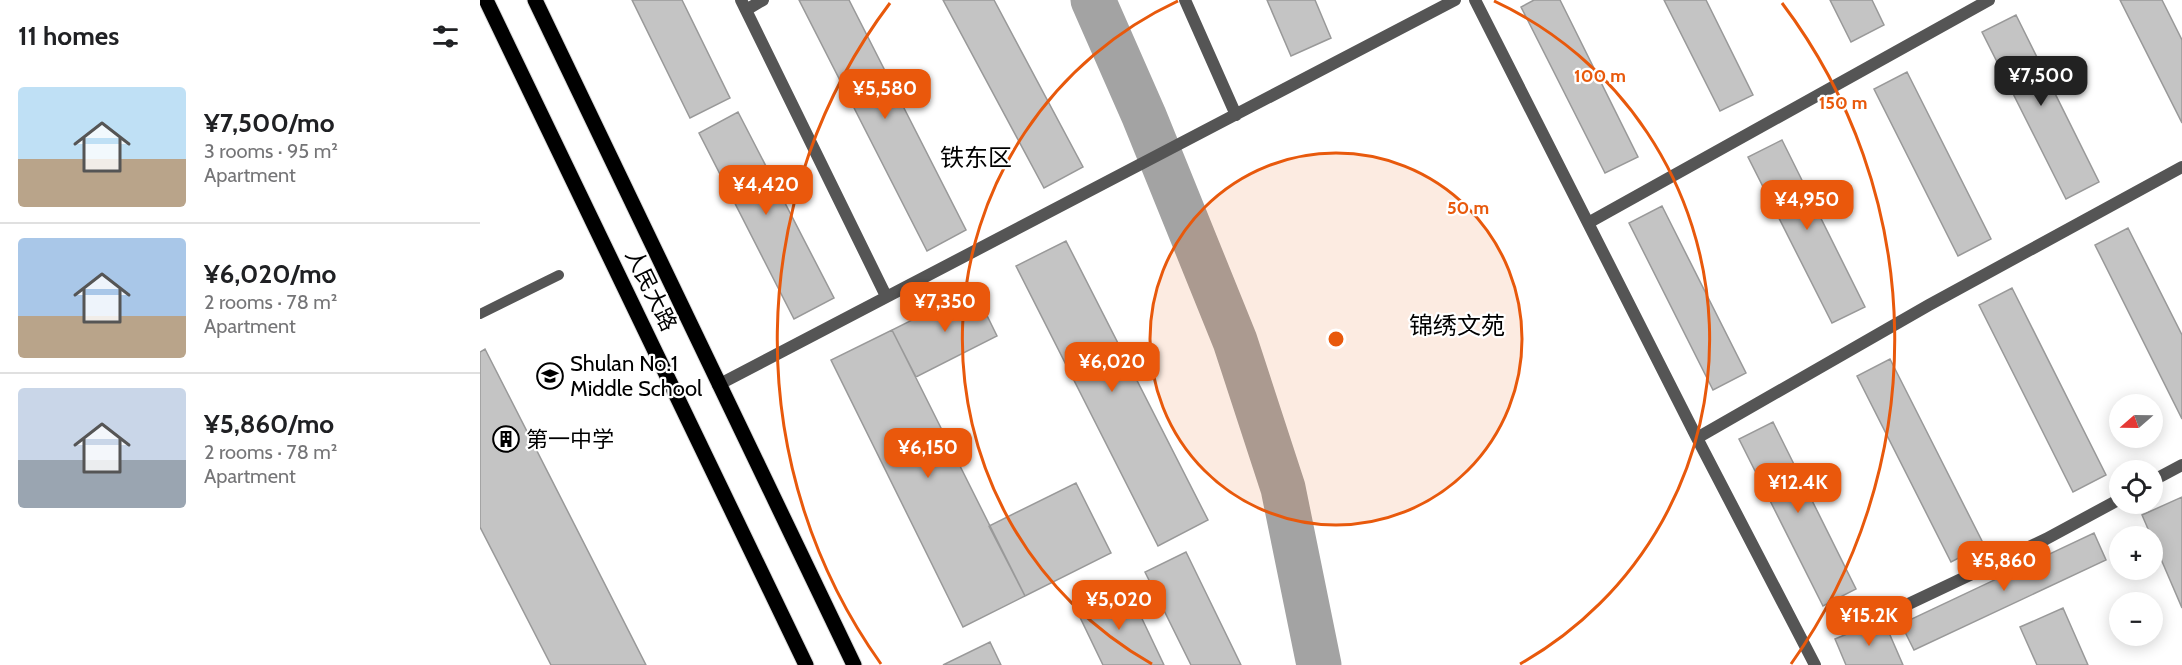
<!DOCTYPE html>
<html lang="en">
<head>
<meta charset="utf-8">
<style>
  :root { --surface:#fff; --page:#f2f2f2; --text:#202124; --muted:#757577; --line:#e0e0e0; --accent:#ea580c }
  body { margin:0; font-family:Cabin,"Noto Sans SC",sans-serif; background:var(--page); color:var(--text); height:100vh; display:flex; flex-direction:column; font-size:22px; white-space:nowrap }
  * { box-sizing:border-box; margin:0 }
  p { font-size:20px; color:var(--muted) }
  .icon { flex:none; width:33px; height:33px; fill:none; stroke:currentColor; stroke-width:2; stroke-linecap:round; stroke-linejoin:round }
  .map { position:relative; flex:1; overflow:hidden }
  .drawer { display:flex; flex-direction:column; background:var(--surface); width:480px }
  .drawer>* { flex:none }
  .needle { width:39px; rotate:250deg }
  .controls { position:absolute; left:1629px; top:394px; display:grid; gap:12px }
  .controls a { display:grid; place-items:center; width:54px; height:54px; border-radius:50%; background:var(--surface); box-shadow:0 3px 15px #0003; font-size:30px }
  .price { position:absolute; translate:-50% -51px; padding:0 14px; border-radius:12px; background:var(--accent); color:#fff; font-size:20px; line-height:39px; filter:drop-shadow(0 2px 3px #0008) }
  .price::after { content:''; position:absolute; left:50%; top:36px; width:18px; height:14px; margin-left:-9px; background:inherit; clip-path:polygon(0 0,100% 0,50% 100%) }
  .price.current { background:#222; color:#fff }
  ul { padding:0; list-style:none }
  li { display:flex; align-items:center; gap:18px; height:150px; padding:0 18px }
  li+li { border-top:2px solid var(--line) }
  li span { display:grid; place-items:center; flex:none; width:168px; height:120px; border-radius:6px; color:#555 }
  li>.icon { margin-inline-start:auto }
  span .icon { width:72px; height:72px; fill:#fffc; stroke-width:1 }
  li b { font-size:26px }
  h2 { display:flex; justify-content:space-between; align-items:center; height:72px; padding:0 18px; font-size:26px }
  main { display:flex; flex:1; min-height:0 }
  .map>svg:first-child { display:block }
</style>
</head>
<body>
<main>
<section class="drawer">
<h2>11 homes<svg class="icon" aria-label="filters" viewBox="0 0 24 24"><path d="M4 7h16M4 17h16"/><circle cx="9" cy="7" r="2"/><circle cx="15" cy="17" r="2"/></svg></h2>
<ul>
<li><span style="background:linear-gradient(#bfe0f5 60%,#b9a48a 0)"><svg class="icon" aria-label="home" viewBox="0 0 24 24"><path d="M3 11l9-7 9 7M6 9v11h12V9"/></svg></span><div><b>¥7,500/mo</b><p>3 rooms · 95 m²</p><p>Apartment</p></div></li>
<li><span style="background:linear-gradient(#a9c7e8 65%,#b9a48a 0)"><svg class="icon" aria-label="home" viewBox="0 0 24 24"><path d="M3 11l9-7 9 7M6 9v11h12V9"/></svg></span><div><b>¥6,020/mo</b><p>2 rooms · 78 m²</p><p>Apartment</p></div></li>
<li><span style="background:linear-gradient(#c9d6e8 60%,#9aa5b1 0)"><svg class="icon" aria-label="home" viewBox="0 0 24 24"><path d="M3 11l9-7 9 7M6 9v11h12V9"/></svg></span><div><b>¥5,860/mo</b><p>2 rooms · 78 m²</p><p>Apartment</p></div></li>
</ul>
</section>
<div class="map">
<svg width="1702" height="665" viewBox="0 0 1702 665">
  <rect width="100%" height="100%" fill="#fff"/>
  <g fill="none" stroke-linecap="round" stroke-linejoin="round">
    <path stroke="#a3a3a3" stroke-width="45" d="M613,0L664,116L755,341L803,488L839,665"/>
  </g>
  <path fill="#c4c4c4" stroke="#999" stroke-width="1.5" d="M152,0H202L250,98L210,118Z
    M319,0H369L486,230L447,251Z
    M463,0H514L603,167L564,188Z
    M787,0H835L851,38L811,56Z
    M1054,0H1080L1158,157L1125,173L1041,7Z
    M1184,0H1226L1273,95L1240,111Z
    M1350,0H1392L1404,25L1371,42Z
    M1640,0H1682L1702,40V123Z
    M1536,15L1619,182L1586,199L1502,32Z
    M1427,72L1511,239L1478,256L1394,89Z
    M258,112L354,298L314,319L219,133Z
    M1302,140L1385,307L1352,323L1268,157Z
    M1182,206L1266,373L1233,390L1149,223Z
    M1648,228L1702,335V419L1615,245Z
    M586,241L728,520L678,546L536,266Z
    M1532,288L1626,475L1593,492L1499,305Z
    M494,289L517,336L436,377L412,330Z
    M412,330L545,596L483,627L351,360Z
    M5,349L166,665H71L0,527V352Z
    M1410,359L1504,545L1471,562L1377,376Z
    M1293,422L1376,589L1343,606L1259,439Z
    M596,483L631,553L545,596L509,526Z
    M1702,497V608L1662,515Z
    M1614,533L1626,560L1434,650L1421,624Z
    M706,552L761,665H711L665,572Z
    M646,585L684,665H623L596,609Z
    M1583,608L1608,665H1557L1540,627Z
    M1403,619L1423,665H1366L1355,639Z
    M510,642L521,665H463Z"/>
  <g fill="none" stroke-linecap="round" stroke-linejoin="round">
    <g stroke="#dbdbdb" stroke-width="17">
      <path id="primary" d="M6,0L326,665
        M55,0L374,665"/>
    </g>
    <path stroke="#555" stroke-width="10" d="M0,314L79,275"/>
    <path stroke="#555" stroke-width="12" d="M261,0L406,296
      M705,0L756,115
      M995,0L1217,438L1449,305L1702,167
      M266,10L283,0
      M1108,223L1509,0
      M238,385L975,0
      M1217,438L1335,665
      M1672,481L1702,465
      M1420,608L1566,539L1640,499"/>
    <use href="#primary" stroke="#000" stroke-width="15"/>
  </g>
  <circle cx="856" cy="339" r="186" fill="#e8590c" fill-opacity=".12"/>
  <g fill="none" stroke="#e8590c" stroke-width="3">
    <circle cx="856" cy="339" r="186"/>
    <path d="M672 664A373 373 0 0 1 698 1M1014 1A373 373 0 0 1 1040 664"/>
    <path d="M401 664A559 559 0 0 1 410 3M1302 3A559 559 0 0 1 1311 664"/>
  </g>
  <defs>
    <g id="school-ring" transform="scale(1.35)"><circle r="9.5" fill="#fff" stroke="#000" stroke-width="1.5"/><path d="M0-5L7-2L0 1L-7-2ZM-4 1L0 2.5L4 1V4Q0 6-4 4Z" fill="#000"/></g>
    <g id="building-ring" transform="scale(1.35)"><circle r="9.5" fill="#fff" stroke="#000" stroke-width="1.5"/><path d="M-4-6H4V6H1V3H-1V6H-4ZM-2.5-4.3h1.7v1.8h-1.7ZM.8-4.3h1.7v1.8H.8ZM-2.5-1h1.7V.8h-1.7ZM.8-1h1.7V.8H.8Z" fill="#000"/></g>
  </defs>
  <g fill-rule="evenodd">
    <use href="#school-ring" x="70" y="376"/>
    <use href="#building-ring" x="26" y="439"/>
  </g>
  <g text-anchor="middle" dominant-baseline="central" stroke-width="4.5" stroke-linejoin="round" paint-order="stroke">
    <g font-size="22" fill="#000" stroke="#fff">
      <text transform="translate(171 290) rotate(64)">人民大路</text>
    </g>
    <g font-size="22" fill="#000" stroke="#fff" text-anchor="start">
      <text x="90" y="363">Shulan No.1<tspan x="90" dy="25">Middle School</tspan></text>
      <text x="46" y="439">第一中学</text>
    </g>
    <g font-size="24" fill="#000" stroke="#fff">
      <text x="496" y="157">铁东区</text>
      <text x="977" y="325">锦绣文苑</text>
    </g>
  </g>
  <circle cx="856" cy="339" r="9" fill="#e8590c" stroke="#fff" stroke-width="3"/>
  <g font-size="18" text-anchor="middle" font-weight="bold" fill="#e8590c" stroke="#fff" stroke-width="4.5" stroke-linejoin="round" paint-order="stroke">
    <text x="1120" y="82">100 m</text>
    <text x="1363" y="109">150 m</text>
    <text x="988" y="214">50 m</text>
  </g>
</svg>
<div class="controls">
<a><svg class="needle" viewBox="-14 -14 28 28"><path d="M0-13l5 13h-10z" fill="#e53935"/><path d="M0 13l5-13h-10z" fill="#757577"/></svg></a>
<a><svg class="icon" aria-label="locate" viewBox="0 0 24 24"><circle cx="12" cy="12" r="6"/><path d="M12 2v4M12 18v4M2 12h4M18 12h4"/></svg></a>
<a>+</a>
<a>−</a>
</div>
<b class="price current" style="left:1561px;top:107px">¥7,500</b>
<b class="price" style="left:405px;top:120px">¥5,580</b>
<b class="price" style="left:286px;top:216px">¥4,420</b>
<b class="price" style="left:1327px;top:231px">¥4,950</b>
<b class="price" style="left:465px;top:333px">¥7,350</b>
<b class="price" style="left:632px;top:393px">¥6,020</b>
<b class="price" style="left:448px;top:479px">¥6,150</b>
<b class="price" style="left:1318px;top:514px">¥12.4K</b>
<b class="price" style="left:1524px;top:592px">¥5,860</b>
<b class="price" style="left:639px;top:631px">¥5,020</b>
<b class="price" style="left:1389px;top:647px">¥15.2K</b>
</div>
</main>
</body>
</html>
